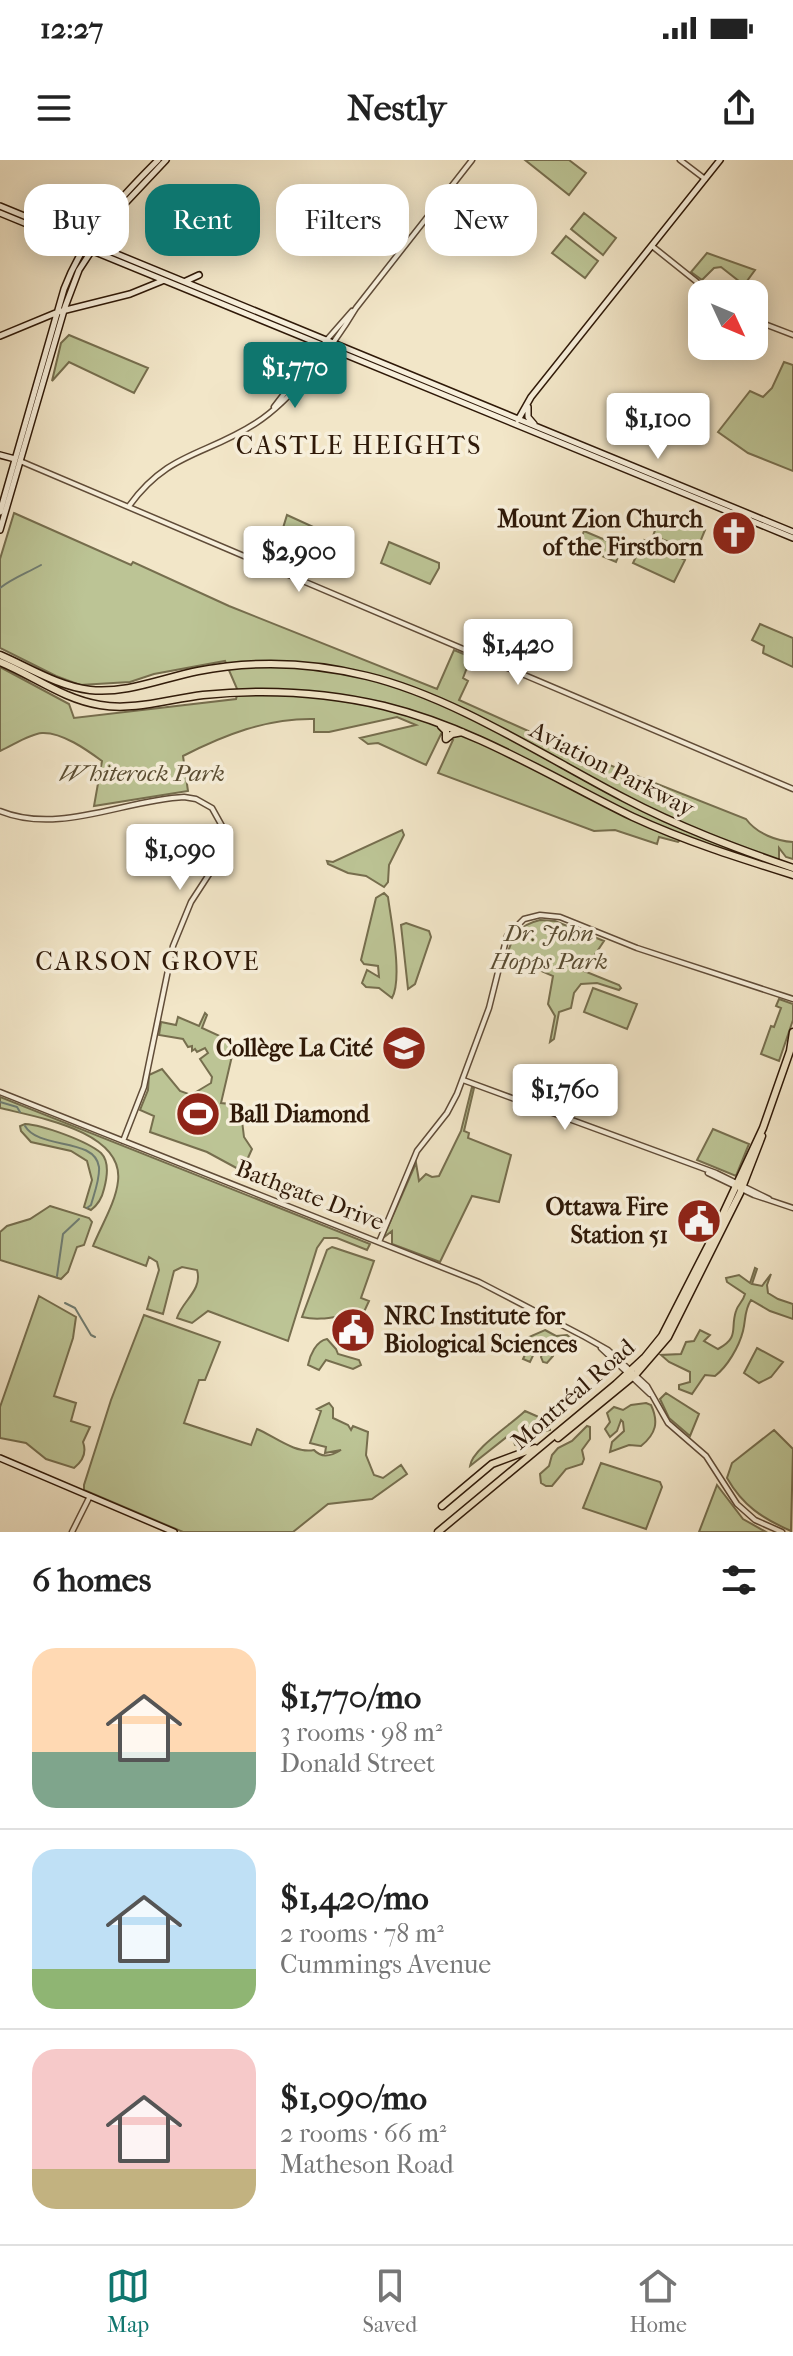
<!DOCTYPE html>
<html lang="en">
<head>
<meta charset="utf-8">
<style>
  :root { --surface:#fff; --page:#f2f2f2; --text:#222; --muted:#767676; --line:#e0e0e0; --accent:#0f766e }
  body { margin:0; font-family:"IM FELL French Canon",serif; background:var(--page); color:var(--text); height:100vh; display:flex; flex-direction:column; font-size:30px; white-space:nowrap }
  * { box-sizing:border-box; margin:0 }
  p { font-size:26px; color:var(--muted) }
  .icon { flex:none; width:44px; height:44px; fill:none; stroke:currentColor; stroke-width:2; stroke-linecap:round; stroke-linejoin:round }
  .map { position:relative; height:1372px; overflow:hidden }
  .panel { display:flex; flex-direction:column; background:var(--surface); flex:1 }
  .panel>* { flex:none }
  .banner { position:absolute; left:24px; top:24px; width:746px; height:72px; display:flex; gap:16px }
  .needle { width:52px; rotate:134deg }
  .tools { position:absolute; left:688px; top:120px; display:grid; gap:16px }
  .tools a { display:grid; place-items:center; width:80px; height:80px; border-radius:16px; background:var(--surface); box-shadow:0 4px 20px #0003; font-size:40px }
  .price { position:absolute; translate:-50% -68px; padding:0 18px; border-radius:8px; background:#fff; color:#222; font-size:26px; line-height:52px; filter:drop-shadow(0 2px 4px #0008) }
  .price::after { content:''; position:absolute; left:50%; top:48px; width:24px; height:18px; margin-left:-12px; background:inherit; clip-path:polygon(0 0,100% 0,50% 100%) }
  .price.selected { background:var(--accent); color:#fff }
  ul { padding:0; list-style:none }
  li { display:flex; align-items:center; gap:24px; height:200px; padding:0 32px }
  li+li { border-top:2px solid var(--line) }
  li span { display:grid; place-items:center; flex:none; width:224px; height:160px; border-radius:24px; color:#555 }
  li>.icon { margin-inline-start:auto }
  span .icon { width:96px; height:96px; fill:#fffc; stroke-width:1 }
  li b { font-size:34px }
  h2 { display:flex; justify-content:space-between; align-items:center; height:96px; padding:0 32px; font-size:34px }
  .pill { padding:0 28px; border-radius:24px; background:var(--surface); box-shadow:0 4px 20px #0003; font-size:28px; line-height:72px }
  .pill.selected { background:var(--accent); color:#fff }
  .status { display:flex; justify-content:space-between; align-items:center; height:56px; padding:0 40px; background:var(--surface); direction:ltr }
  .status svg { height:22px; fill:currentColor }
  header { display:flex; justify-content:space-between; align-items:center; height:104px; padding:0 32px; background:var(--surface); font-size:36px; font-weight:700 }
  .dock { display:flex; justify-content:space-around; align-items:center; height:112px; border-top:2px solid var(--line); background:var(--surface); font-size:22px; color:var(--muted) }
  .dock a { display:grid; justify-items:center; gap:4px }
  .dock .selected { color:var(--accent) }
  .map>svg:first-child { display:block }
</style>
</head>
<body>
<div class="status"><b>12:27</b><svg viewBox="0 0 49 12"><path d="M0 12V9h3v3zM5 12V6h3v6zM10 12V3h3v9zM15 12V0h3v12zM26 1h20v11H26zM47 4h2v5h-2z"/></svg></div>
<header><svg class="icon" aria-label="menu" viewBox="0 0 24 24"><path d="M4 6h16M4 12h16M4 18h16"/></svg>Nestly<svg class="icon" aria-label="share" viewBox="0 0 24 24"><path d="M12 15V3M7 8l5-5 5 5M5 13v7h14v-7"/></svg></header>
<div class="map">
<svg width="793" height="1372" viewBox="0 0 793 1372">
  <rect width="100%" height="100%" fill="#f2e6c8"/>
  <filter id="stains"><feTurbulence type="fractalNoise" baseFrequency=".0025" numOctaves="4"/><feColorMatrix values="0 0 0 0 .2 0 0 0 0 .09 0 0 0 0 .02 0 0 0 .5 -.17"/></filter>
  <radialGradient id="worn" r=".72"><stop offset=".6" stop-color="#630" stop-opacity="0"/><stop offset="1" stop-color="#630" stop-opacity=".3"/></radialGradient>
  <path fill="#bcc495" stroke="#766e4e" stroke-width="2" d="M525,0H569L586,13L569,35Z
    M584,53L616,78L603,95L571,69Z
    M566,76L598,101L585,118L552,93Z
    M707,93L755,110L744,125L721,107L714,108L702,120L691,112Z
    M69,175L148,208L134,233L69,202L52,221L61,183Z
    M784,202L793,205V311L748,293L718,272L750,231L763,237L772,228Z
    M14,353L131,405L133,402L229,446L437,529L454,490L471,497L463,518L468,521L459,540L564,587L746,659C757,674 777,681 793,682V699L786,697L779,688V699L776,707L684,676L678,682L659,677L657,684L615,670L594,671L438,613L453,580L441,574L426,605L378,583L368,584L360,578L416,565L397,557L329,572H314V559C267,558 224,575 183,596L188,631L94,646L102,601C87,590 62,572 42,573C29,574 12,586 0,591V507L69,544L74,558L236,539L238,531L225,501L154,514L130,522L80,525L56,516L0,488V399Z
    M661,354L705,370L696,392L653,376Z
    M287,355L320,370L306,418L272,404Z
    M584,371L622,387L616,402L578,386Z
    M644,380L685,400L674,422L633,403Z
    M389,382L439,403V408L430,424L381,403Z
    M760,464L793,478V507L763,493L764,486L752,480Z
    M402,670L404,675L389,705L388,722L384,727L366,716L348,713L328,704L327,701L333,702Z
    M384,733L388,737C391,761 403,818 392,838L379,828L366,827L362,823L367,810L379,817L378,806L364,804L361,800L376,738Z
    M540,760L555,761L604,781L584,811L619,825L621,828L619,830L597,823L581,824L574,833L571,848L559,852L554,879L550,882L555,856L548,844L553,816L507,796C512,776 519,765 540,760Z
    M406,763L429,771L431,777L415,824L408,829L401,765Z
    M593,828L637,844L627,869L584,852Z
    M779,839L793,844V860L779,901L761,894L771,866L774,867L781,848L776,846Z
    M205,853L207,855L202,868L235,883L221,943L240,945L244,977L252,989L242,1011L207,992L150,972L154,956L140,950L148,930L149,915L162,909L180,931L191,935L211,923L212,917L200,899L208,893L205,888L197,892L195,889L192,891V886L188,887L183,879L159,875L161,862L176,865L178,857L199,866Z
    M472,927L474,928L464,971L469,973L468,978L511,995L499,1042L472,1036L440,1102L392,1084V1071L383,1078L416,1003L419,1021L426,1014L432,1017L439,1016L461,971Z
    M0,937L370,1084L367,1090L337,1078H324L317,1088L288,1181L208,1151L192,1163L177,1158C182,1141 203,1130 197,1110L182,1107L174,1111L163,1154L147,1149L159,1110L157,1102L149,1097L146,1106L93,1086C101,1066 116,1042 118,1021C124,971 36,957 0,948Z
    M25,964C43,965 87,981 101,993C110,1002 107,1018 104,1029C102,1038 99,1044 91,1050L84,1047L92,1020L87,1001L71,991L31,982L21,971L20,966Z
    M713,969L749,984L736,1016L697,1000Z
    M50,1046L89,1058L92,1062L84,1085L77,1087L68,1112L61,1119L0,1100V1072L7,1066L30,1059Z
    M332,1087L374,1101L361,1138L369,1141L363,1154C341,1154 324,1162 302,1157L327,1090Z
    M755,1108L757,1109L752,1124L762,1126L771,1114L767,1125L768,1133L778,1139L793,1144V1159L770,1151L751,1140C744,1151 746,1159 743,1171C739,1187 727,1207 715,1216L705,1215L692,1234L679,1229V1225L690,1222V1212L669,1202L661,1195L681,1194L686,1182L694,1181L700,1170L710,1175L704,1181L718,1189C740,1177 730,1169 736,1151C738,1144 743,1142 745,1134L727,1122L726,1118L739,1115L750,1123Z
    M39,1136L76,1157L73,1178L54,1236L76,1243L71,1261L90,1267L83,1282C87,1293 83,1301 74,1308L46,1299L26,1283L0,1278V1247Z
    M144,1155L220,1182L205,1220H199L184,1263L251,1285L257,1269C274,1276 295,1294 314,1290C322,1299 333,1295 341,1290L325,1293L326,1287L310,1283L321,1251L317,1249L329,1243L333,1248V1258L348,1265L351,1270L353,1266L368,1272L366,1295L374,1315L383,1318L401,1305L407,1314L372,1339L328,1344L293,1372H183L84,1330V1325L111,1240Z
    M545,1170L556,1176L567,1175L572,1179V1183L554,1188L553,1196L547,1203L543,1202L541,1197L545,1187L532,1183L537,1187L530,1202L523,1199L530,1184L520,1194L516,1191L529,1177Z
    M327,1179L336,1189L338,1194L359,1200L361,1205L353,1209L326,1200L319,1210L308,1205C310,1195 316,1181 327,1179Z
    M757,1188L783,1202L771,1217L759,1223L744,1213Z
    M666,1233L699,1254L690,1276L669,1258L660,1239Z
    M646,1243L651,1245C659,1262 656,1274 641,1286L629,1285L610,1292L612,1282L624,1271L623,1262L621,1260L617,1271L610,1277L605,1269L610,1262L607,1253L614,1247L623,1250L631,1245Z
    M525,1251L550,1262V1270L536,1273L527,1288L515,1285L513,1278L508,1276L470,1306C472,1289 512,1264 525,1251Z
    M587,1266L590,1267V1279L582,1290L584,1299L582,1304L566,1309L552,1326H546L541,1323L540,1314L549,1306L552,1295L558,1288L572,1281Z
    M774,1270L793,1289L791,1371C762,1358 743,1346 727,1318L732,1303Z
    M601,1303L660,1322L662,1327L646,1369L583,1348Z
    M717,1325L743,1359L766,1372H699Z"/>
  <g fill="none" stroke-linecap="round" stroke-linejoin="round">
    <path stroke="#707d72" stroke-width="2" d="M0,428C13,418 27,413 41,405
      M0,942L17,947L20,952
      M25,966C39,990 95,977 99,1007C100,1019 94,1034 91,1045L87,1048
      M57,1116L63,1074L79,1059
      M65,1143L75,1148L91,1175L95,1177"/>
    <g stroke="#604c38" stroke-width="7">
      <path id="tertiary" d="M680,0L705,19
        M652,86L712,134
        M754,160L793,175
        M274,247L317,191L352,151
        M20,301L793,629
        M129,346C168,292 205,296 256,263C292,240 334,185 356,148L472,0
        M0,651C59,675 124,640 184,637L196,639L212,648L222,666L223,683L217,702L191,742L173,786L144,927L123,981
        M463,920L716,1013L769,1039
        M0,932L479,1122L585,1177L608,1190L647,1226L668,1263L706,1296L737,1344L755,1360L782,1372
        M708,1013L754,1035L793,1048
        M379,1082L417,991L447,953L457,934L489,848L507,776L524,759L540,755L560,757L637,788L793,839
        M601,1188L650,1234
        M72,1372L90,1336"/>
    </g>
    <g stroke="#2f1908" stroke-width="8">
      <path id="secondary" d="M0,46L793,372
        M0,53L793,378
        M102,74L103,82L113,90
        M75,75H84L94,67
        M186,121L199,115
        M0,176L58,152L130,134L162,121
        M528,247V257L534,264
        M518,260L531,237L720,0
        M0,295L15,299
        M0,352L64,129C84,76 118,40 158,0
        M0,370L65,147L79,110L117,52L166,0
        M0,1298L174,1372"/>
    </g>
    <g stroke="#2f1908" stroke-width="9">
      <path id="primary" d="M0,495C30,508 58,526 90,530C126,534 163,518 198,511C254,500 311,502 367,516C454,537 545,597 624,638C679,667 735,688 793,708
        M0,502C34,516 63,539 100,545C134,551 169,539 203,535C263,529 325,532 384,546C474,568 551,617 633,657C685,681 739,698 793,715
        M441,566L446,571V579L452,574L462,572
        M558,1278L636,1214L668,1177L740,1033L762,976
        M442,1346L492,1304L535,1288
        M438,1372L616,1224L645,1197L662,1176L708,1086L763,968L790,891L793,872"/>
    </g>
    <use href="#tertiary" stroke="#f7efdb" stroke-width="4"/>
    <use href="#secondary" stroke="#f7efdb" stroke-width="5"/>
    <use href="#primary" stroke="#f2e6c8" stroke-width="6"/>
  </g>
  <defs>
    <g id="church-disc" transform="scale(2.3)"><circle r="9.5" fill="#8f2418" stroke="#f7efdb"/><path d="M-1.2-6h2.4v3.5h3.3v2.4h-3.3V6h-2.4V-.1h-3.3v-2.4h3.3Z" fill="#fff"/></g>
    <g id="university-disc" transform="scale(2.3)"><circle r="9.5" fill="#8f2418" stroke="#f7efdb"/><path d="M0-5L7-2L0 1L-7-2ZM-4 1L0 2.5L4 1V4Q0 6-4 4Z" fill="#fff"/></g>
    <g id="stadium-disc" transform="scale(2.3)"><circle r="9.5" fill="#8f2418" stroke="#f7efdb"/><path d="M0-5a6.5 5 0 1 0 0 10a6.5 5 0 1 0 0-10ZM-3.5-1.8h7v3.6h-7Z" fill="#fff"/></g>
    <g id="civic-disc" transform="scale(2.3)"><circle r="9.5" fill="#8f2418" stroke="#f7efdb"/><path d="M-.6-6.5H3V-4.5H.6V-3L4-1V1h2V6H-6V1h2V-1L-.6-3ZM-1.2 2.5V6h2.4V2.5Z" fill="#fff"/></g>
  </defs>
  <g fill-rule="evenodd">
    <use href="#church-disc" x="734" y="373"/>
    <use href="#university-disc" x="404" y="888"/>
    <use href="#stadium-disc" x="198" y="954"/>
    <use href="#civic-disc" x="699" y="1061"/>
    <use href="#civic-disc" x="353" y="1170"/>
  </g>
  <g text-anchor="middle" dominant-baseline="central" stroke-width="7" stroke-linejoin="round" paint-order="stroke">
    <g font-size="24" font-weight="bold" fill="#2f1908" stroke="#f7efdb" text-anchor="end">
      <text x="703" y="359">Mount Zion Church<tspan x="703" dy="28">of the Firstborn</tspan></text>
      <text x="373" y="888">Collège La Cité</text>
      <text x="229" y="954" text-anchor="start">Ball Diamond</text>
      <text x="668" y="1047">Ottawa Fire<tspan x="668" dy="28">Station 51</tspan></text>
      <text x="384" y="1156" text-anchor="start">NRC Institute for<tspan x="384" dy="28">Biological Sciences</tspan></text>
    </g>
    <g font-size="24" fill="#2f1908" stroke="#f7efdb">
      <text transform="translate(612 609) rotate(27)">Aviation Parkway</text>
      <text transform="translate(310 1035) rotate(21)">Bathgate Drive</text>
      <text transform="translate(573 1234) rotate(-41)">Montréal Road</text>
    </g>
    <g font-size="24" font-style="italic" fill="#594c32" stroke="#f7efdb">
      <text x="142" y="613">Whiterock Park</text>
      <text x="549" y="773">Dr. John<tspan x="549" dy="28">Hopps Park</tspan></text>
    </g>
    <g font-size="26" letter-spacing="2" fill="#2f1908" stroke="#f7efdb">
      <text x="359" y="285">CASTLE HEIGHTS</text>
      <text x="148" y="801">CARSON GROVE</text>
    </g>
  </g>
  <rect width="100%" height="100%" filter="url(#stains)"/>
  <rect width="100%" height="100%" fill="url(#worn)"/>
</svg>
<div class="tools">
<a><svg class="needle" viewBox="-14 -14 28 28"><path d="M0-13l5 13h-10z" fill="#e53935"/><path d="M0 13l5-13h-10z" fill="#767676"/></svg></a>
</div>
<b class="price selected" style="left:295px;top:250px">$1,770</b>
<b class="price" style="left:658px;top:301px">$1,100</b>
<b class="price" style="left:299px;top:434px">$2,900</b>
<b class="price" style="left:518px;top:527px">$1,420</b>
<b class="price" style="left:180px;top:732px">$1,090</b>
<b class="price" style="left:565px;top:972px">$1,760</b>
<div class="banner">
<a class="pill">Buy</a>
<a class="pill selected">Rent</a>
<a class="pill">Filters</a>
<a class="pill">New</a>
</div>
</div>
<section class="panel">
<h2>6 homes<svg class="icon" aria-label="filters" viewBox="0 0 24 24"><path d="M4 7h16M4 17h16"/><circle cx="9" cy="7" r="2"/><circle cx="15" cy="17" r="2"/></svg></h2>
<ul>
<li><span style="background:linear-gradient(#ffd9b3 65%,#7fa58c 0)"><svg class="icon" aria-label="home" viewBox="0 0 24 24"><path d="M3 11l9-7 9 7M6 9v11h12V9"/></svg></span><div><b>$1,770/mo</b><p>3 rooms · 98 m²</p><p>Donald Street</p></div></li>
<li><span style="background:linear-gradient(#bfe0f5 75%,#8fb573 0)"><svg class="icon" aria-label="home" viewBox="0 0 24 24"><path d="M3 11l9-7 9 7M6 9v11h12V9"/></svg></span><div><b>$1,420/mo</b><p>2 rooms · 78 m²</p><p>Cummings Avenue</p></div></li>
<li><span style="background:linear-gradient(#f6c9c9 75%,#c2b280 0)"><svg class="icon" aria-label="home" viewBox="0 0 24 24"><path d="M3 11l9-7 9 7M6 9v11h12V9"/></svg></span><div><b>$1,090/mo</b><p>2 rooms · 66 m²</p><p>Matheson Road</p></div></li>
</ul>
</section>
<nav class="dock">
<a class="selected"><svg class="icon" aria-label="map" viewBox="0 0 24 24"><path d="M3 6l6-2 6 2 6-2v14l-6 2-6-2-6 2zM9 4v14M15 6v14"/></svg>Map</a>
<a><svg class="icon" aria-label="saved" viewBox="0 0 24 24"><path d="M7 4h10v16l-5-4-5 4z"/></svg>Saved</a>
<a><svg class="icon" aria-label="home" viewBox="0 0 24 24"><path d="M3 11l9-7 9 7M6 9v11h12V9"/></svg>Home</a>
</nav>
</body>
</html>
